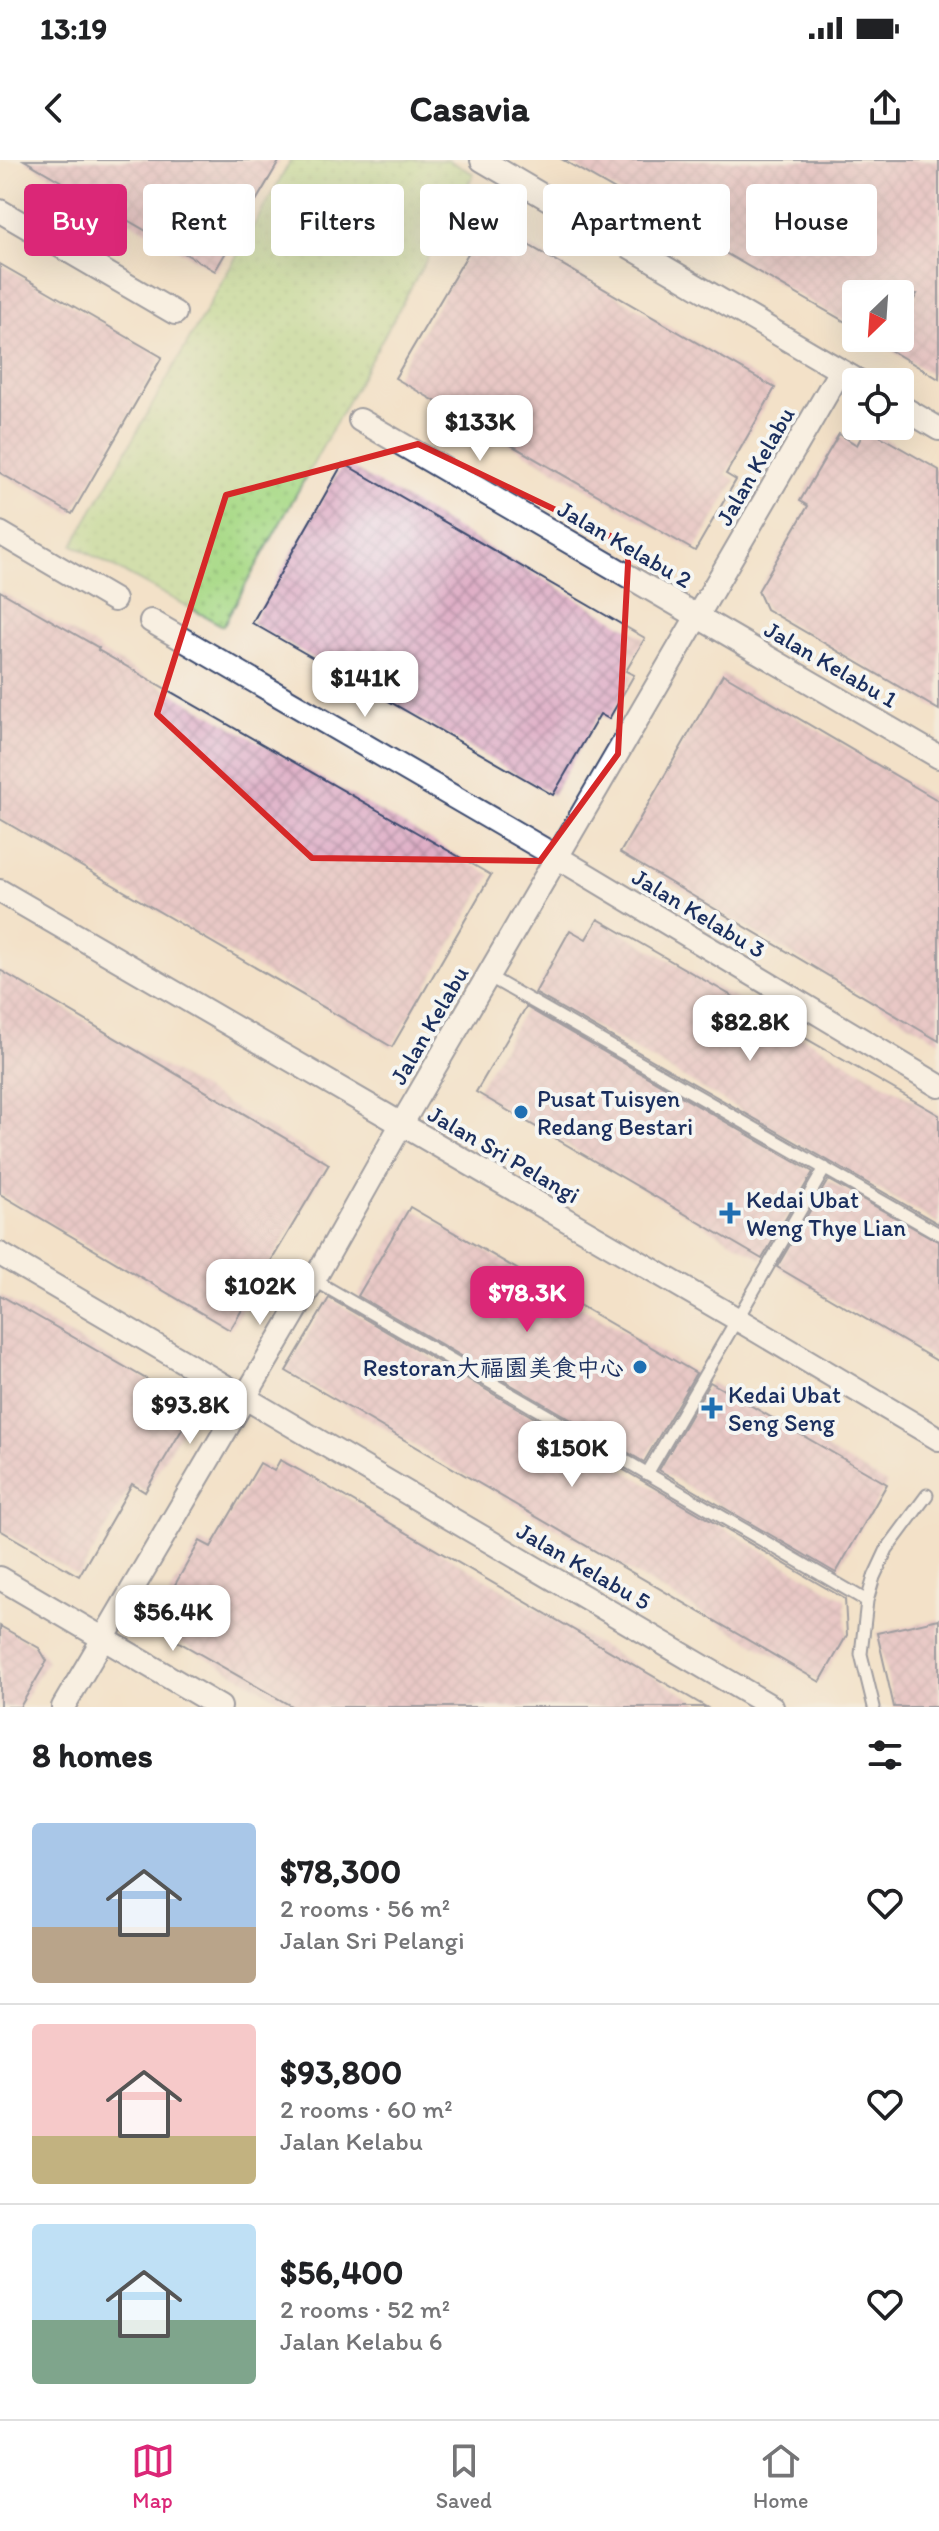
<!DOCTYPE html>
<html lang="en">
<head>
<meta charset="utf-8">
<style>
  :root { --surface:#fff; --page:#f2f2f2; --text:#202124; --muted:#757577; --line:#e0e0e0; --accent:#db2777 }
  body { margin:0; font-family:Itim,"LXGW WenKai TC",sans-serif; background:var(--page); color:var(--text); height:100vh; display:flex; flex-direction:column; font-size:30px; white-space:nowrap }
  * { box-sizing:border-box; margin:0 }
  p { font-size:26px; color:var(--muted) }
  .icon { flex:none; width:44px; height:44px; fill:none; stroke:currentColor; stroke-width:2; stroke-linecap:round; stroke-linejoin:round }
  .map { position:relative; height:1547px; overflow:hidden }
  .drawer { display:flex; flex-direction:column; background:var(--surface); flex:1 }
  .drawer>* { flex:none }
  .top-card { position:absolute; left:24px; top:24px; width:892px; height:72px; display:flex; gap:16px }
  .needle { width:52px; rotate:205deg }
  .controls { position:absolute; left:842px; top:120px; display:grid; gap:16px }
  .controls a { display:grid; place-items:center; width:72px; height:72px; border-radius:8px; background:var(--surface); box-shadow:0 8px 32px #0002; font-size:40px }
  .price { position:absolute; translate:-50% -68px; padding:0 18px; border-radius:16px; background:#fff; color:#222; font-size:26px; line-height:52px; filter:drop-shadow(0 2px 4px #0008) }
  .price::after { content:''; position:absolute; left:50%; top:48px; width:24px; height:18px; margin-left:-12px; background:inherit; clip-path:polygon(0 0,100% 0,50% 100%) }
  .price.current { background:var(--accent); color:#fff }
  ul { padding:0; list-style:none }
  li { display:flex; align-items:center; gap:24px; height:200px; padding:0 32px }
  li+li { border-top:2px solid var(--line) }
  li span { display:grid; place-items:center; flex:none; width:224px; height:160px; border-radius:8px; color:#555 }
  li>.icon { margin-inline-start:auto }
  span .icon { width:96px; height:96px; fill:#fffc; stroke-width:1 }
  li b { font-size:34px }
  h2 { display:flex; justify-content:space-between; align-items:center; height:96px; padding:0 32px; font-size:34px }
  .tag { padding:0 28px; border-radius:8px; background:var(--surface); box-shadow:0 8px 32px #0002; font-size:28px; line-height:72px }
  .tag.current { background:var(--accent); color:#fff }
  .status { display:flex; justify-content:space-between; align-items:center; height:56px; padding:0 40px; background:var(--surface); direction:ltr }
  .status svg { height:22px; fill:currentColor }
  header { display:flex; justify-content:space-between; align-items:center; height:104px; padding:0 32px; background:var(--surface); font-size:36px; font-weight:700 }
  .dock { display:flex; justify-content:space-around; align-items:center; height:112px; border-top:2px solid var(--line); background:var(--surface); font-size:22px; color:var(--muted) }
  .dock a { display:grid; justify-items:center; gap:4px }
  .dock .current { color:var(--accent) }
  .map>svg:first-child { display:block }
</style>
</head>
<body>
<div class="status"><b>13:19</b><svg viewBox="0 0 49 12"><path d="M0 12V9h3v3zM5 12V6h3v6zM10 12V3h3v9zM15 12V0h3v12zM26 1h20v11H26zM47 4h2v5h-2z"/></svg></div>
<header><svg class="icon" aria-label="back" viewBox="0 0 24 24"><path d="M15 5l-7 7 7 7"/></svg>Casavia<svg class="icon" aria-label="share" viewBox="0 0 24 24"><path d="M12 15V3M7 8l5-5 5 5M5 13v7h14v-7"/></svg></header>
<div class="map">
<svg width="939" height="1547" viewBox="0 0 939 1547">
  <defs>
    <pattern id="park-dots" width="8" height="8" patternUnits="userSpaceOnUse" patternTransform="scale(2)"><rect width="8" height="8" fill="#aada89"/><path d="M2 2h.1M6 6h.1" fill="none" stroke="#92bb79" stroke-width="1.8" stroke-linecap="round"/></pattern>
    <pattern id="building-cross-hatch" width="8" height="8" patternUnits="userSpaceOnUse" patternTransform="scale(2)"><rect width="8" height="8" fill="#dda8c2"/><path d="M0 0l8 8M0 8l8-8" fill="none" stroke="#b289a1"/></pattern>
  </defs>
  <rect width="100%" height="100%" fill="#f6f6f2"/>
  <filter id="ink" filterUnits="userSpaceOnUse"><feTurbulence type="fractalNoise" baseFrequency=".0125" numOctaves="2"/><feDisplacementMap in="SourceGraphic" scale="16" xChannelSelector="R" yChannelSelector="G"/><feConvolveMatrix kernelMatrix="1 2 1 2 8 2 1 2 1" color-interpolation-filters="sRGB"/></filter>
  <filter id="wash" filterUnits="userSpaceOnUse"><feTurbulence type="fractalNoise" baseFrequency=".006" numOctaves="4" result="noise"/><feDisplacementMap in="SourceGraphic" scale="32" xChannelSelector="R" yChannelSelector="G"/><feGaussianBlur stdDeviation="1.8" result="paint"/><feColorMatrix in="noise" values="0 0 0 0 0 0 0 0 0 0 0 0 0 0 0 0 0 1.4 0 .05"/><feComposite in="paint" operator="in"/></filter>
  <g filter="url(#wash)">
    <rect width="100%" height="100%" fill="#f3e1c8"/>
    <path fill="url(#park-dots)" stroke="#628474" stroke-width="2" d="M291,0H448L474,14L223,466L73,385Z"/>
    <g id="blocks">
      <path fill="url(#building-cross-hatch)" d="M24,0H280L215,111Z
        M563,0H939V219L885,187L891,178H900V163L917,134H856V168Z
        M487,61L775,228L726,314L736,320L695,391L395,218Z
        M0,104L162,197L72,354L0,313Z
        M866,268L939,310V550L766,449L758,431L808,346L800,341L839,274L857,285Z
        M343,303L645,478L626,511L634,515L609,559L600,554L553,635L252,463Z
        M0,431L99,488L98,490L491,715L392,887L0,659Z
        M723,514L939,641V881L620,693Z
        M598,759L939,955V1064L535,833L570,770L586,779Z
        M0,810L329,1004L230,1170L0,1034Z
        M526,847L813,1012L762,1099L476,932Z
        M828,1020L939,1082V1202L777,1107Z
        M410,1047L696,1213L644,1302L358,1136Z
        M0,1135L179,1238L187,1261L145,1332L132,1324L79,1416L0,1370Z
        M329,1138L845,1439L847,1475L820,1522L286,1211Z
        M710,1222L887,1324L836,1413L659,1310Z
        M280,1300L299,1310L706,1547H293L172,1478L161,1449L200,1381L211,1387L260,1303L274,1311Z
        M939,1459V1547H894L877,1473Z
        M0,1466L39,1488L47,1501L20,1547H0Z"/>
    </g>
  </g>
  <g filter="url(#ink)">
    <use href="#blocks" fill-opacity="0" stroke="#3b4a6e" stroke-width="2"/>
    <g fill="none" stroke-linecap="round" stroke-linejoin="round">
      <g stroke="#3b4a6e" stroke-width="15">
        <path id="lane" d="M488,816L939,1074
          M314,1120L867,1441
          M647,1314L825,1008
          M874,1547L861,1494L867,1441L874,1417L887,1389L927,1335"/>
      </g>
      <g stroke="#3b4a6e" stroke-width="26">
        <path id="street" d="M482,0L860,222
          M0,51L175,153
          M900,246L939,269
          M360,260L939,597
          M0,373L114,440
          M151,461L557,697L939,926
          M0,731L737,1159L939,1279
          M0,1094L772,1547
          M0,1418L220,1547
          M63,1547L314,1120L401,965L840,211"/>
      </g>
      <use href="#lane" stroke="#fff" stroke-width="11"/>
      <use href="#street" stroke="#fff" stroke-width="22"/>
    </g>
  </g>
  <path d="M0 0H939V1547H0ZM418,284L629,385L618,594L540,701L312,698L157,554L226,335Z" fill="#f3e1c8" fill-opacity=".55" fill-rule="evenodd"/>
  <path fill="none" stroke="#d62828" stroke-width="6" stroke-linejoin="round" d="M418,284L629,385L618,594L540,701L312,698L157,554L226,335Z"/>
  <g fill="#1f6fb2" stroke="#f6f6f2" stroke-width="3">
    <circle cx="521" cy="952" r="8"/>
    <path d="M726 1041h8v8h8v8h-8v8h-8v-8h-8v-8h8z"/>
    <circle cx="640" cy="1207" r="8"/>
    <path d="M708 1236h8v8h8v8h-8v8h-8v-8h-8v-8h8z"/>
  </g>
  <g text-anchor="middle" dominant-baseline="central" stroke-width="8" stroke-linejoin="round" paint-order="stroke">
    <g font-size="24" fill="#1b2f5e" stroke="#f6f6f2">
      <text transform="translate(755 306) rotate(-60)">Jalan Kelabu</text>
      <text transform="translate(625 384) rotate(30)">Jalan Kelabu 2</text>
      <text transform="translate(831 504) rotate(30)">Jalan Kelabu 1</text>
      <text transform="translate(699 753) rotate(31)">Jalan Kelabu 3</text>
      <text transform="translate(429 865) rotate(-60)">Jalan Kelabu</text>
      <text transform="translate(504 994) rotate(30)">Jalan Sri Pelangi</text>
      <text transform="translate(584 1406) rotate(30)">Jalan Kelabu 5</text>
    </g>
    <g font-size="24" fill="#1b2f5e" stroke="#f6f6f2" text-anchor="start">
      <text x="537" y="938">Pusat Tuisyen<tspan x="537" dy="28">Redang Bestari</tspan></text>
      <text x="746" y="1039">Kedai Ubat<tspan x="746" dy="28">Weng Thye Lian</tspan></text>
      <text x="624" y="1207" text-anchor="end">Restoran大福園美食中心</text>
      <text x="728" y="1234">Kedai Ubat<tspan x="728" dy="28">Seng Seng</tspan></text>
    </g>
  </g>
</svg>
<div class="controls">
<a><svg class="needle" viewBox="-14 -14 28 28"><path d="M0-13l5 13h-10z" fill="#e53935"/><path d="M0 13l5-13h-10z" fill="#757577"/></svg></a>
<a><svg class="icon" aria-label="locate" viewBox="0 0 24 24"><circle cx="12" cy="12" r="6"/><path d="M12 2v4M12 18v4M2 12h4M18 12h4"/></svg></a>
</div>
<b class="price" style="left:480px;top:303px">$133K</b>
<b class="price" style="left:365px;top:559px">$141K</b>
<b class="price" style="left:750px;top:903px">$82.8K</b>
<b class="price" style="left:260px;top:1167px">$102K</b>
<b class="price current" style="left:527px;top:1174px">$78.3K</b>
<b class="price" style="left:190px;top:1286px">$93.8K</b>
<b class="price" style="left:572px;top:1329px">$150K</b>
<b class="price" style="left:173px;top:1493px">$56.4K</b>
<div class="top-card">
<a class="tag current">Buy</a>
<a class="tag">Rent</a>
<a class="tag">Filters</a>
<a class="tag">New</a>
<a class="tag">Apartment</a>
<a class="tag">House</a>
</div>
</div>
<section class="drawer">
<h2>8 homes<svg class="icon" aria-label="filters" viewBox="0 0 24 24"><path d="M4 7h16M4 17h16"/><circle cx="9" cy="7" r="2"/><circle cx="15" cy="17" r="2"/></svg></h2>
<ul>
<li><span style="background:linear-gradient(#a9c7e8 65%,#b9a48a 0)"><svg class="icon" aria-label="home" viewBox="0 0 24 24"><path d="M3 11l9-7 9 7M6 9v11h12V9"/></svg></span><div><b>$78,300</b><p>2 rooms · 56 m²</p><p>Jalan Sri Pelangi</p></div><svg class="icon" aria-label="heart" viewBox="0 0 24 24"><path d="M12 20l-8-8c-3-5 5-10 8-4 3-6 11-1 8 4z"/></svg></li>
<li><span style="background:linear-gradient(#f6c9c9 70%,#c2b280 0)"><svg class="icon" aria-label="home" viewBox="0 0 24 24"><path d="M3 11l9-7 9 7M6 9v11h12V9"/></svg></span><div><b>$93,800</b><p>2 rooms · 60 m²</p><p>Jalan Kelabu</p></div><svg class="icon" aria-label="heart" viewBox="0 0 24 24"><path d="M12 20l-8-8c-3-5 5-10 8-4 3-6 11-1 8 4z"/></svg></li>
<li><span style="background:linear-gradient(#bfe0f5 60%,#7fa58c 0)"><svg class="icon" aria-label="home" viewBox="0 0 24 24"><path d="M3 11l9-7 9 7M6 9v11h12V9"/></svg></span><div><b>$56,400</b><p>2 rooms · 52 m²</p><p>Jalan Kelabu 6</p></div><svg class="icon" aria-label="heart" viewBox="0 0 24 24"><path d="M12 20l-8-8c-3-5 5-10 8-4 3-6 11-1 8 4z"/></svg></li>
</ul>
</section>
<nav class="dock">
<a class="current"><svg class="icon" aria-label="map" viewBox="0 0 24 24"><path d="M3 6l6-2 6 2 6-2v14l-6 2-6-2-6 2zM9 4v14M15 6v14"/></svg>Map</a>
<a><svg class="icon" aria-label="saved" viewBox="0 0 24 24"><path d="M7 4h10v16l-5-4-5 4z"/></svg>Saved</a>
<a><svg class="icon" aria-label="home" viewBox="0 0 24 24"><path d="M3 11l9-7 9 7M6 9v11h12V9"/></svg>Home</a>
</nav>
</body>
</html>
